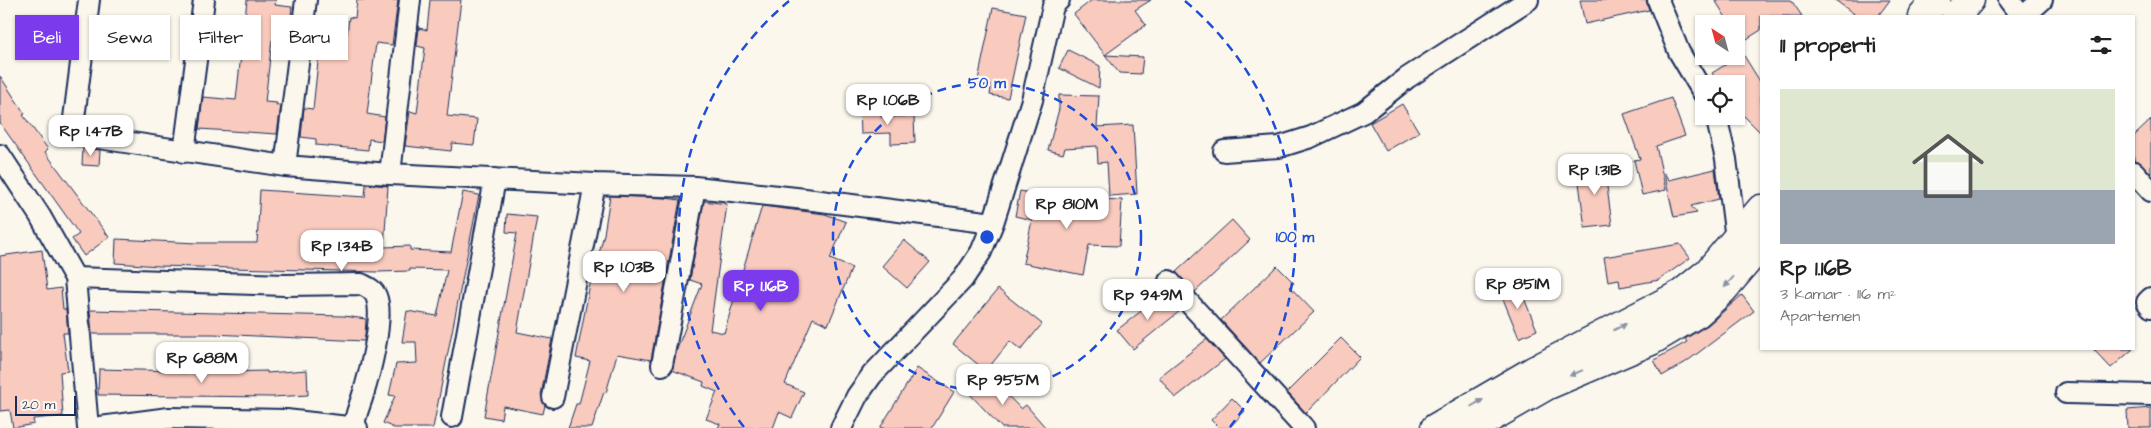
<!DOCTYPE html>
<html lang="id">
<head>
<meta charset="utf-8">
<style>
  :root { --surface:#fff; --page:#f6f6f6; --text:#222; --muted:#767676; --line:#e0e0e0; --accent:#7c3aed }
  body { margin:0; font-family:"Architects Daughter",sans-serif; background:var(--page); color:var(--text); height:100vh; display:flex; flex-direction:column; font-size:19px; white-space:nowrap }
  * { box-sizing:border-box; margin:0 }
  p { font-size:16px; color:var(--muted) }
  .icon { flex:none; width:28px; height:28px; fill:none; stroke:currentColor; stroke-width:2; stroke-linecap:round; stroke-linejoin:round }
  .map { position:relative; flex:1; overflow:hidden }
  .sheet { position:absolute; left:1760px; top:15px; width:375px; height:335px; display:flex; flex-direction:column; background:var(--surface); border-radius:0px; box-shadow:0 1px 4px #0004 }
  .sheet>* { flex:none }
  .top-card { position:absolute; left:15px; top:15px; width:475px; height:45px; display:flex; gap:10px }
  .needle { width:32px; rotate:324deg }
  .tools { position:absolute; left:1695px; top:15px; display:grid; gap:10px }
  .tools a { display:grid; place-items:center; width:50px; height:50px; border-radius:0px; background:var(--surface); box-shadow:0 1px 4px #0004; font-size:25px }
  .scale { position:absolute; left:15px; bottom:12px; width:61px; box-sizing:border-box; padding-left:5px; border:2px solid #1b2f5e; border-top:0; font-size:14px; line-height:18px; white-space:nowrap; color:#1b2f5e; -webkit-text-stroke:4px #fbf7ec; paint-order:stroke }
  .price { position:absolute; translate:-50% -42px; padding:0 11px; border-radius:10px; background:#fff; color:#222; font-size:16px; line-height:32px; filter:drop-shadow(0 1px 2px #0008) }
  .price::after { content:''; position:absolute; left:50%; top:30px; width:15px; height:11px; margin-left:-8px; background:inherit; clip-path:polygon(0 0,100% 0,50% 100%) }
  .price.selected { background:var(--accent); color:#fff }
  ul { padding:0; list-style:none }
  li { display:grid; align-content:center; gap:10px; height:265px; padding:0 20px }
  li+li { border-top:1px solid var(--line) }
  li span { display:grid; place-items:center; height:155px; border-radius:0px; color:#555 }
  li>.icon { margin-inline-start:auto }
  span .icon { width:90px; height:90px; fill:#fffc; stroke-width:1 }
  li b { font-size:21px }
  h2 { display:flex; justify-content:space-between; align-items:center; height:60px; padding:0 20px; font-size:21px }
  .chip { padding:0 18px; border-radius:0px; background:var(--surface); box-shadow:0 1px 4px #0004; font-size:18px; line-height:45px }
  .chip.selected { background:var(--accent); color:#fff }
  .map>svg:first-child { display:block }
</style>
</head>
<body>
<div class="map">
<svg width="2151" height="428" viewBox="0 0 2151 428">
  <rect width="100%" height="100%" fill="#fbf7ec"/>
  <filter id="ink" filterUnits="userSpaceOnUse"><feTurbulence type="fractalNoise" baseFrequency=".02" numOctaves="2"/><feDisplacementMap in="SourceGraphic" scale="10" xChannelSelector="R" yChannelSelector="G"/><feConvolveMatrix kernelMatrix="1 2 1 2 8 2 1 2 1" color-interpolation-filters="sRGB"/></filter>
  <g filter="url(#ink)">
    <path fill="#f9cabe" stroke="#1b2f5e" d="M247,0H276L275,5L292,7L288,42L272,40L265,102L277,103L276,105H281L277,134L199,129L203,97L236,100Z
      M357,0H398L392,45L376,43L367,114L385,117L382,141L369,139L368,150L316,145V139L301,137L304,108L313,109L321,33L347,35L349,17L355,18Z
      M430,0H461L447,116L477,119L474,145L452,143L451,151L405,146L410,111L417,113L425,48L417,46L419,28L427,30Z
      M1092,0H1151L1135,10L1146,25L1105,55L1143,57L1141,74L1119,73L1074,14Z
      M1580,0H1646L1649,10L1585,24Z
      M1715,0H1791L1802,16H1761V30L1742,42L1736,34V24H1730Z
      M1835,0H1890L1878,16H1857Z
      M993,8L1026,14L1008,98L990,95L991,88L977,85Z
      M1068,50L1100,66L1099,88L1059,68Z
      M1743,54L1761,83V133L1736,108V84H1719L1712,73Z
      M0,76L25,114L23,115L48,149L45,152L109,237L84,256L72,239L79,234L0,123Z
      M1059,95L1099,96L1097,127L1133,125L1137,194L1109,196L1107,162L1098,163L1097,146L1065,148L1063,154L1048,150L1059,109Z
      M1671,98L1685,136L1656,146L1666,190L1642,195L1634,160L1640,159L1624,114Z
      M1402,104L1419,132L1386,151L1370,123Z
      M860,109H881V117L914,116L915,143L891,144V133L861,134Z
      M2151,120V173L2142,164L2134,160V136Z
      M83,148L100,150L99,166L82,165Z
      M1604,164L1612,225L1585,228L1577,168Z
      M1715,169L1719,199L1691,206L1697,213L1674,217L1664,173L1669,180Z
      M366,184L388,186L384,247L410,246V250L451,252L463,192L479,195L433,428H394L383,423L395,396L389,395L396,364L417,363L416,342H402L407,311L437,316L447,270L410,269V271L378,272L159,266L115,263L116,239L197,243H257L260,190L365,197Z
      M1020,191L1096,206V199L1122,200L1119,246L1089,245L1083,275L1023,263L1032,220L1015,216Z
      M610,196L665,198L680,200L651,360L617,354L606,393L604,392L592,428H568L576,404H579L590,361L576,358L592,274H594L604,234Z
      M704,201L727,204L710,330L724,333L762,206L825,214L846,222L830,259L852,268L828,325L813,318L785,384L804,392L792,418L779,412L773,428H718L720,424L706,419L717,392L703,386L704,382L672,370L677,349L702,284L690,280Z
      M507,214L537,217L517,332L552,339L541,395L545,405L543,414L503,406L501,419L484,416L517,233L506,232Z
      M1232,220L1250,240L1195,292L1176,272Z
      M904,240L930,262L907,288L882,266Z
      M1680,244L1690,258L1659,280L1620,287L1619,279L1608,281L1604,257Z
      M42,250L47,290L61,288L63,309H66L68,333H63L68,371L60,372L63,416L33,419L34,424L13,428L10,410L0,411V256Z
      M1277,266L1294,283L1290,287L1314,312L1260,363L1221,320Z
      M1517,281L1537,330L1519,338L1499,289Z
      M998,289L1042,324L1021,350L1010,341L986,371L953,344Z
      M1164,293L1180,311L1133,349L1117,330Z
      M1742,295L1754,311L1686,362L1662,376L1654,360L1687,342L1685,339L1708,325Z
      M90,310L344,316L366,319L365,335L364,341L213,334H92Z
      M1341,338L1360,357L1306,413L1287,392Z
      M1207,339L1225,359L1175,398L1159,377Z
      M2093,349H2133L2111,368Z
      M917,368L954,392L932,428H880Z
      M99,369L179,371V373L267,371V373L307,370L308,395L272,397L98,395Z
      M986,373L1021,409L1026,405L1046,428H1002L967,391Z
      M1232,398L1245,411L1229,428H1219L1211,420Z
      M2151,408V428H2128L2127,410Z"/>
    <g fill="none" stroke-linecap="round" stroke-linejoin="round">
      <g stroke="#1b2f5e" stroke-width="24">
        <path id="minor" d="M89,0L72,134L285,166L390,174L595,184
          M1658,0L1679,52L1704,94
          M2009,0L2021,16
          M2024,16L2042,0
          M1716,116L1726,159L1736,239
          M1224,151L1279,147L1311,137L1364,112L1407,78L1528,0
          M184,152L204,0
          M0,155L40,216L75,278L285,285L361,284C367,287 373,289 376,296C385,317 369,376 362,398C359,407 354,419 354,428
          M285,166L306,0
          M2134,172L2151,191
          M390,174L410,0
          M75,278L88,428
          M1169,281L1304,428
          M2151,298L2147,302L2151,307
          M662,365L695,187
          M2066,393L2151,395
          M553,397L595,184L695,187L805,199L993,223
          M452,417L495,179
          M93,428L169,418L286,420L357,428
          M841,428L857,396L872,375L963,279L981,252L993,223L1032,100L1053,6L1059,0"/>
      </g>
      <g stroke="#1b2f5e" stroke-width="31">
        <path id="trunk" d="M1922,16L1936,0
          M1956,16L1970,0
          M1435,428L1533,371L1681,294L1708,272L1761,209
          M1473,428L1546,386L1651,341L1698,313L1723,290L1761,245"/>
      </g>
      <use href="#minor" stroke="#fbf7ec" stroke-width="20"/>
      <use href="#trunk" stroke="#fbf7ec" stroke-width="28"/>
    </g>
    <defs><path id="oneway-solid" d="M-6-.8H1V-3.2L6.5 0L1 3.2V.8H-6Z" transform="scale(1.25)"/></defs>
    <g fill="#8b93a5">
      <use href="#oneway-solid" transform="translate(1729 282) rotate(131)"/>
      <use href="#oneway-solid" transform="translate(1620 327) rotate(-27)"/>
      <use href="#oneway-solid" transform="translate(1576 373) rotate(157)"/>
      <use href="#oneway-solid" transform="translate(1477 403) rotate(-30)"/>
    </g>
  </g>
  <g fill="none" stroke="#1d4ed8" stroke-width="2.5" stroke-dasharray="9 6">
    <circle cx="987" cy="237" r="154"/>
    <path d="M744 427A308 308 0 0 1 789 1M1185 1A308 308 0 0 1 1230 427"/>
  </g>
  <circle cx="987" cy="237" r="8" fill="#1d4ed8" stroke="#fbf7ec" stroke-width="2.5"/>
  <g font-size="15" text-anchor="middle" font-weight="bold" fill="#1d4ed8" stroke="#fbf7ec" stroke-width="4.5" stroke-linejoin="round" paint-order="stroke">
    <text x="987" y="88">50 m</text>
    <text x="1295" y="242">100 m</text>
  </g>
</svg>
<div class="tools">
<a><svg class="needle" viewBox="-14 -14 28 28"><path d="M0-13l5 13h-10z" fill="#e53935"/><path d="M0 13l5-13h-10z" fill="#767676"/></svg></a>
<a><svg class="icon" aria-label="locate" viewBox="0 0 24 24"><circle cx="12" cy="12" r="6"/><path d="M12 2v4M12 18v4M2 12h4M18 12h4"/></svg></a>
</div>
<div class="scale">20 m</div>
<b class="price" style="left:888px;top:126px">Rp 1.06B</b>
<b class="price" style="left:91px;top:157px">Rp 1.47B</b>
<b class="price" style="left:1595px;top:196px">Rp 1.31B</b>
<b class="price" style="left:1067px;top:230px">Rp 810M</b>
<b class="price" style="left:342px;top:272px">Rp 1.34B</b>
<b class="price" style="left:624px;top:293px">Rp 1.03B</b>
<b class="price" style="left:1518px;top:310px">Rp 851M</b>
<b class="price selected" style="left:761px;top:312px">Rp 1.16B</b>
<b class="price" style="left:1148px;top:321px">Rp 949M</b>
<b class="price" style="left:202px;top:384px">Rp 688M</b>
<b class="price" style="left:1003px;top:406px">Rp 955M</b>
<div class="top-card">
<a class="chip selected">Beli</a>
<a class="chip">Sewa</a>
<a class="chip">Filter</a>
<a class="chip">Baru</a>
</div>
<section class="sheet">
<h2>11 properti<svg class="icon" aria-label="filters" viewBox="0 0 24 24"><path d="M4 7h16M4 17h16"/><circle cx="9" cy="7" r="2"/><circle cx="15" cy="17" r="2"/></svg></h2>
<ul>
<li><span style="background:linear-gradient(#dfe7d0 65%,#9aa5b1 0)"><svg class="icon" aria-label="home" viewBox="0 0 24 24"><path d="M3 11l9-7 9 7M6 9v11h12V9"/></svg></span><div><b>Rp 1.16B</b><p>3 kamar · 116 m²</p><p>Apartemen</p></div></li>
</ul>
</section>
</div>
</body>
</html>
